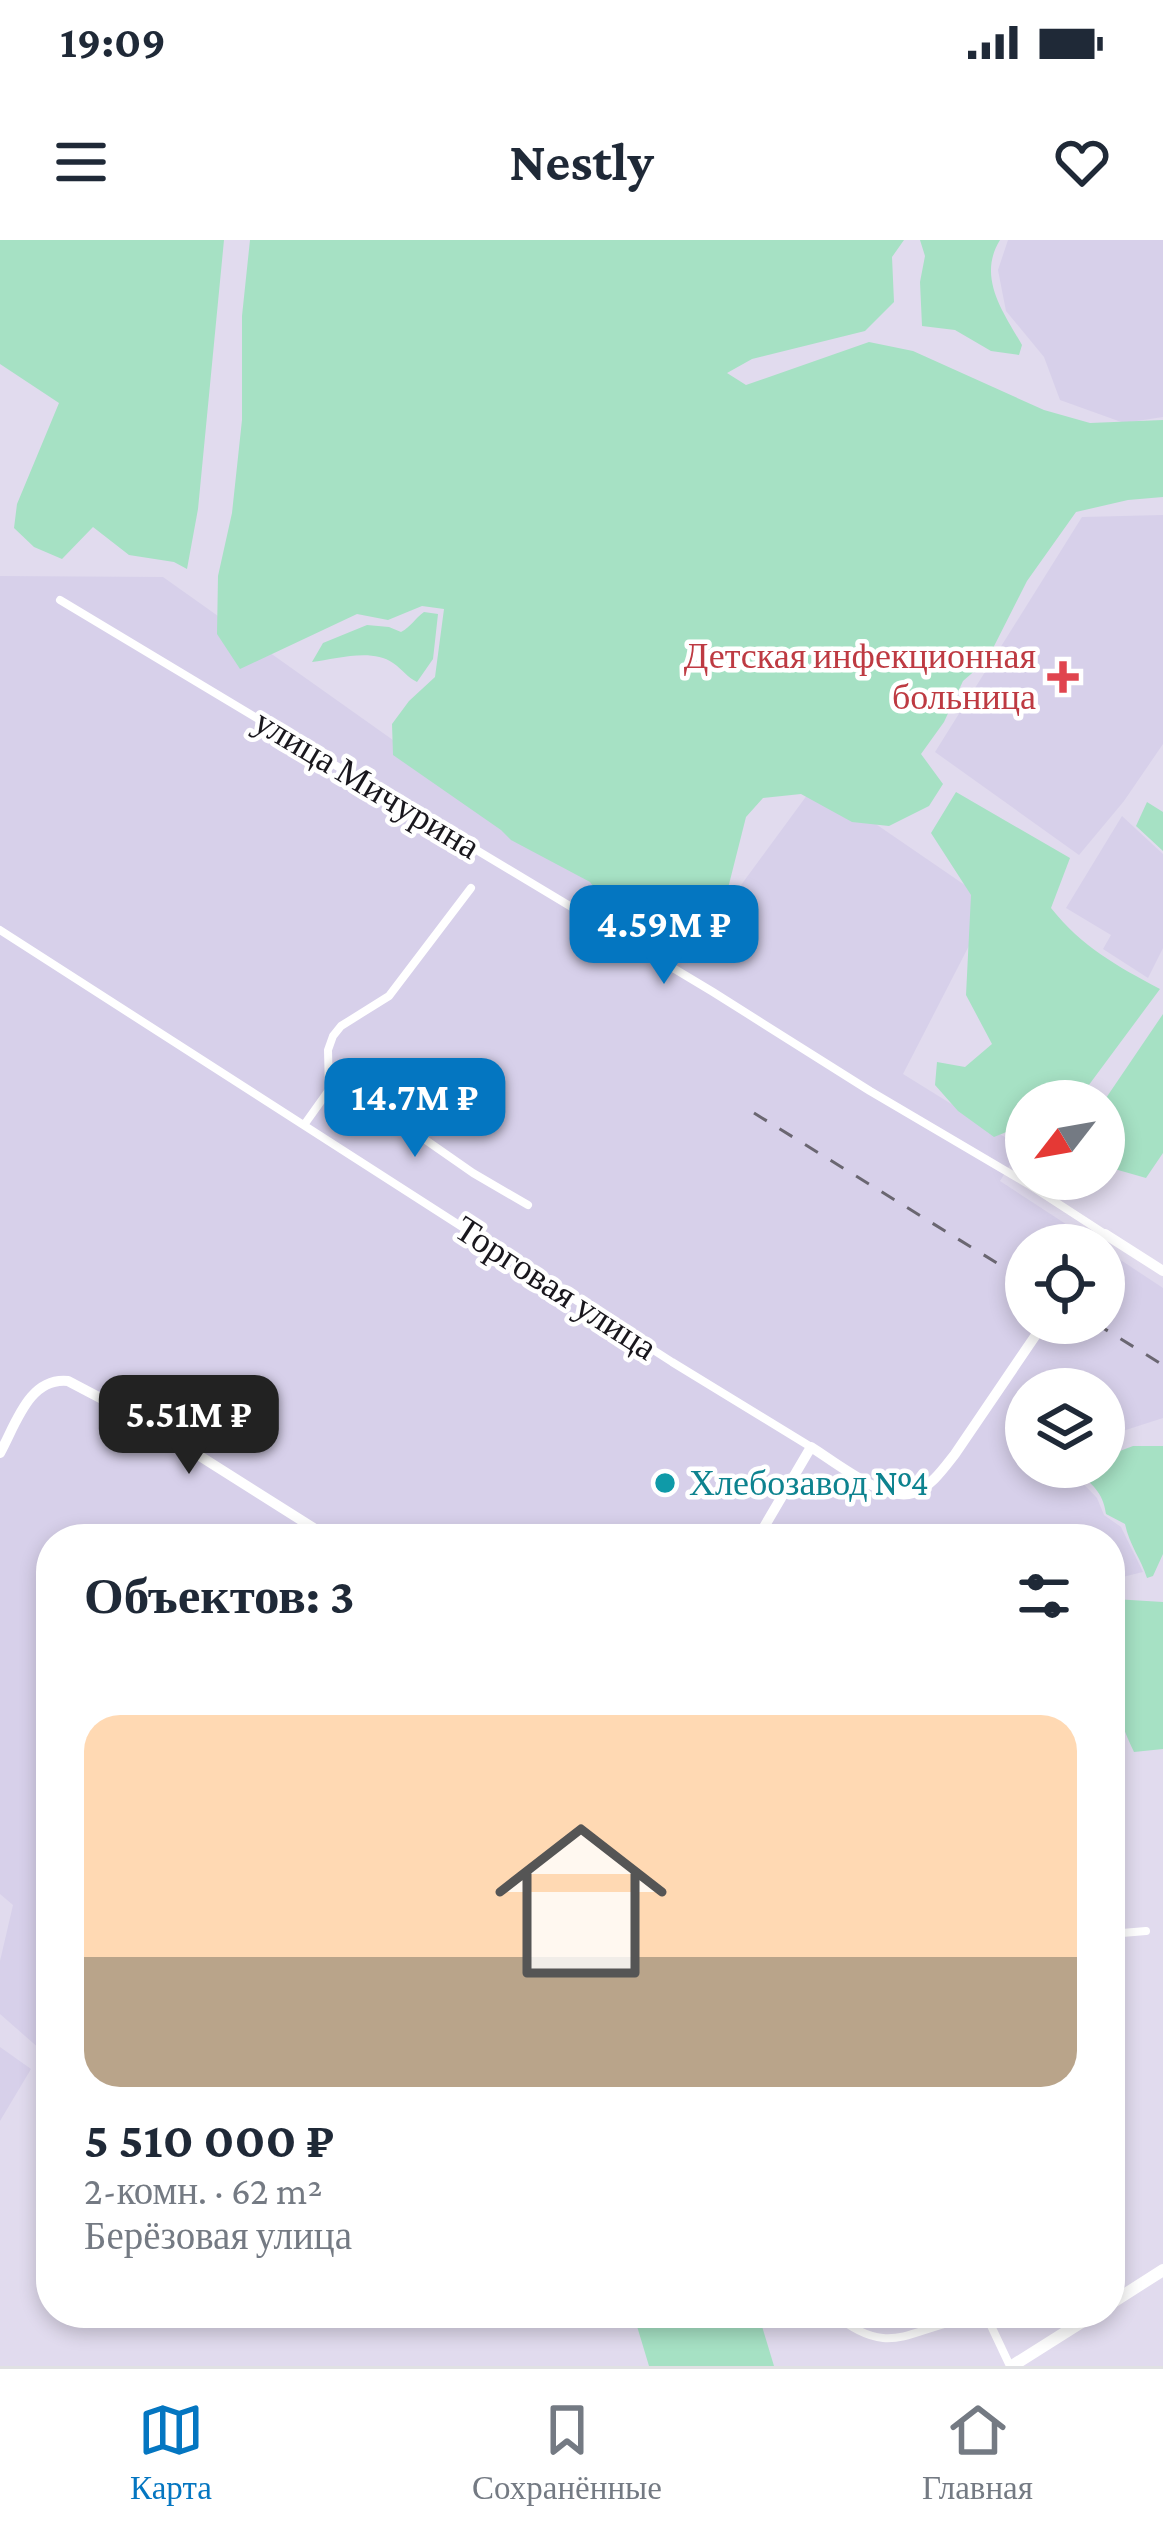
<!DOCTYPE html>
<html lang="ru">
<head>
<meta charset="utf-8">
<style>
  :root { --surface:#fff; --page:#f2f2f3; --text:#1f2937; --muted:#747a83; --line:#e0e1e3; --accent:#0476c1 }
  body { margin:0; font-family:"Crimson Pro",serif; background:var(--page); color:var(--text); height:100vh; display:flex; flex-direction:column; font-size:45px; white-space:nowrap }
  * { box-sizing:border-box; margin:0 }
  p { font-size:39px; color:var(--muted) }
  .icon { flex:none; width:66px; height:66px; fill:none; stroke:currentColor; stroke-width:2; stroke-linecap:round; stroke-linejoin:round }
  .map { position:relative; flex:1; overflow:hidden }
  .details { position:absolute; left:36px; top:1284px; width:1089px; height:804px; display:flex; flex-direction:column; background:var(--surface); border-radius:48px; box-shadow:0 6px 18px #0003 }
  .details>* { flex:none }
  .needle { width:78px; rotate:239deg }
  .fabs { position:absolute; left:1005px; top:840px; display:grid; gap:24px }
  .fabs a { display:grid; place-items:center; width:120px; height:120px; border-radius:50%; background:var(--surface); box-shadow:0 6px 18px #0003; font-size:60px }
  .price { position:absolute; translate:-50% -102px; padding:0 27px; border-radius:24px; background:var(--accent); color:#fff; font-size:39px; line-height:78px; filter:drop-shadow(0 3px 6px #0008) }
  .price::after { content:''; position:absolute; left:50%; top:72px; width:36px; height:27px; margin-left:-18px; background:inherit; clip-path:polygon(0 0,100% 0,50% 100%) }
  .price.on { background:#222; color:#fff }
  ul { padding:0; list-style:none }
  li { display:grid; align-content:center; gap:24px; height:636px; padding:0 48px }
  li span { display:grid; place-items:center; height:372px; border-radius:36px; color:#555 }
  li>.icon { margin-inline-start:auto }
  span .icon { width:216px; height:216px; fill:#fffc; stroke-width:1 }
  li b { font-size:51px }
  h2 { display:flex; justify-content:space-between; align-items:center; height:144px; padding:0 48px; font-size:51px }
  .status { display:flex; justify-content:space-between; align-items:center; height:84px; padding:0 60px; background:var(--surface); direction:ltr }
  .status svg { height:33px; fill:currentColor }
  header { display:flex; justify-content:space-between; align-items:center; height:156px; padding:0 48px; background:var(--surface); font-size:54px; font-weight:700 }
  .dock { display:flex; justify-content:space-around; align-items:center; height:168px; border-top:3px solid var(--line); background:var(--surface); font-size:33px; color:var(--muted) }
  .dock a { display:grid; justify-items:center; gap:6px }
  .dock .on { color:var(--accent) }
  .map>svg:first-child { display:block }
</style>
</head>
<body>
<div class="status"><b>19:09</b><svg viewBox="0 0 49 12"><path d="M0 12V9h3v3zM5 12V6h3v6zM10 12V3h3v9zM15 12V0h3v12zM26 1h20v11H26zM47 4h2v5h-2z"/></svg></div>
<header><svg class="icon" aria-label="menu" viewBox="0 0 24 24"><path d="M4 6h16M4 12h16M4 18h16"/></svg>Nestly<svg class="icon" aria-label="heart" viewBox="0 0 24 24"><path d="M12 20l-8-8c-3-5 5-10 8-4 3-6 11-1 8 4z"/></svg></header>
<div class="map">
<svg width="1163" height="2126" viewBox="0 0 1163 2126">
  <rect width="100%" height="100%" fill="#e1dbee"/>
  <path fill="#d7d0ea" d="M1008,0H1163V177L1124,183L1060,160L1044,117L1006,71L998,30Z
    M1163,275V504L1124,561L1079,615L935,512L1082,277Z
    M0,336L163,337L692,712L816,543L991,663L903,834L1021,907L1000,941L1098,1005H1026V1083H1104V1009L1163,1048V1178L1104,1197V1149H1026V1227H1067L1097,1258L1104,1275L1121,1287L1143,1332L1110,1340V1299H51V1802L41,1810L0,1774V1721L13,1665L0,1654Z
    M1122,576L1163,614V708L1148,738L1103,709L1111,695L1066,668Z
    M0,1807L31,1829L0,1881Z"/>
  <path fill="#a6e1c4" d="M0,0H224L198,269L187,329L174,322L129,315L93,287L62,319L34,307L14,288L17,264L59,163L0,124Z
    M250,0H904L892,17L894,62L865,91L752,119L727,133L746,145L869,102L913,111L1044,170L1090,183L1163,180V257L1128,260L1076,272L1027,341L987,420L963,441L944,482L921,514L943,544L929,566L889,586L852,582L801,554L763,558L746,577L722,672L676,710L640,691L609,667L590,642L511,600L501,590L393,515L392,484L409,461L435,437L444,369L422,366L388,380L357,374L240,429L217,394L218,336L232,273L242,180V76Z
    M920,0H1000C977,37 1003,72 1022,105L1019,115L991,111L955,90L922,86L920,42L925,16Z
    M424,372L438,374L433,419L417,442C407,437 403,430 393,423C372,408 336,419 312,422L323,403L367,385L389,387L401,392C411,387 415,378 424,372Z
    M956,552L1070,618L1051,668C1082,707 1117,726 1160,749L1077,861H1026V884L994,897L958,871L935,845L937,822L965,827L992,804L966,755L971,655L931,593Z
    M1147,562L1163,572V611L1136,586Z
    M1163,774V913L1146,938L1104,926V861Z
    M1133,1206H1163V1314L1153,1336L1147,1338C1141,1319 1129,1304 1125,1284L1106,1274C1103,1252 1092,1244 1075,1230L1079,1227H1104V1217Z
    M1114,1359L1163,1362V1509L1134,1512C1107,1456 1109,1420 1114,1359Z
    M633,2073H758L774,2126H649Z"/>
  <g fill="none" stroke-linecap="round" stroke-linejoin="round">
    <path stroke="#fff" stroke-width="8" d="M60,360L713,752L870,851L1028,944L1105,994
      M0,690L672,1122L811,1207
      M331,834L473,933L528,965
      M304,885L329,850L328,810L333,796L341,786L389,756L471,648
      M1110,1694L1146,1691
      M833,2073C896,2126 914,2079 986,2078
      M985,2073L1010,2126"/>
    <path stroke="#fff" stroke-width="10" d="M1097,1005L1105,994L1163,1031
      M0,1213C16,1184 29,1137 68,1141L146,1182L331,1299
      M757,1299L811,1207C835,1222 886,1263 913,1253C931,1247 944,1228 955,1214L1044,1083"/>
    <path stroke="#fff" stroke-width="12" d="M1110,2064L1163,2030
      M1012,2126L1096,2073"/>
    <path stroke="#6a6671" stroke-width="3" stroke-dasharray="15 15" stroke-linecap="butt" d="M754,873L1026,1041
      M1095,1083L1163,1125"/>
  </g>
  <path fill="#e0444e" stroke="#fff" stroke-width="4.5" d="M1057 419h12v12h12v12h-12v12h-12v-12h-12v-12h12z"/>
  <circle fill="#0f9aa8" stroke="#fff" stroke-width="4.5" cx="665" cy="1243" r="12"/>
  <g text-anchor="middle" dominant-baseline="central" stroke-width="9" stroke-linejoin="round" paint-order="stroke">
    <g font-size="36" fill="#be3a42" stroke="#fff" text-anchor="end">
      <text x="1036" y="416">Детская инфекционная<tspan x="1036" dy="41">больница</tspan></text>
    </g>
    <g font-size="36" fill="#19171d" stroke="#fff">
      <text transform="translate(367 544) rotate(31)">улица Мичурина</text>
      <text transform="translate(556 1048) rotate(33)">Торговая улица</text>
    </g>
    <g font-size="36" fill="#0d838f" stroke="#fff" text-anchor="start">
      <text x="689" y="1243">Хлебозавод №4</text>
    </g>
  </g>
</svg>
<div class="fabs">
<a><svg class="needle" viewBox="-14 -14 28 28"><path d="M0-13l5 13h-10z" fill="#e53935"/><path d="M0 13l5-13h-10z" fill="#747a83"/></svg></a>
<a><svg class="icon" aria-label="locate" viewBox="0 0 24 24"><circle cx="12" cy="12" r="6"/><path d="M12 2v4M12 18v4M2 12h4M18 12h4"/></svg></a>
<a><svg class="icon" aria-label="layers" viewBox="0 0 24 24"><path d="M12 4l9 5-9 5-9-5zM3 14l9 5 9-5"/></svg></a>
</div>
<b class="price" style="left:664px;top:747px">4.59M ₽</b>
<b class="price" style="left:415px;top:920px">14.7M ₽</b>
<b class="price on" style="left:189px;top:1237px">5.51M ₽</b>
<section class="details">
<h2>Объектов: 3<svg class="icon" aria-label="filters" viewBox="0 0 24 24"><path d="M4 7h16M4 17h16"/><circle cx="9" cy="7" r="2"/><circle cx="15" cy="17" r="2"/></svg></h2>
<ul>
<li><span style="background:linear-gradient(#ffd9b3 65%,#b9a48a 0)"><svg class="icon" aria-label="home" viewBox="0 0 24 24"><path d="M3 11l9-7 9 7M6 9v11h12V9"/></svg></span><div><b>5 510 000 ₽</b><p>2-комн. · 62 m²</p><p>Берёзовая улица</p></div></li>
</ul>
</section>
</div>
<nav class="dock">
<a class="on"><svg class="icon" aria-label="map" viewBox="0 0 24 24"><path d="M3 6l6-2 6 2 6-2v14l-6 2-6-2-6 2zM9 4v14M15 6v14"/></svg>Карта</a>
<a><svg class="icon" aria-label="saved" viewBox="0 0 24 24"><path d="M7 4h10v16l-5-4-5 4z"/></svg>Сохранённые</a>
<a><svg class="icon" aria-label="home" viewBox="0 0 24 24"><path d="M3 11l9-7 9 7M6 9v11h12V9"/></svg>Главная</a>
</nav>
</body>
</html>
